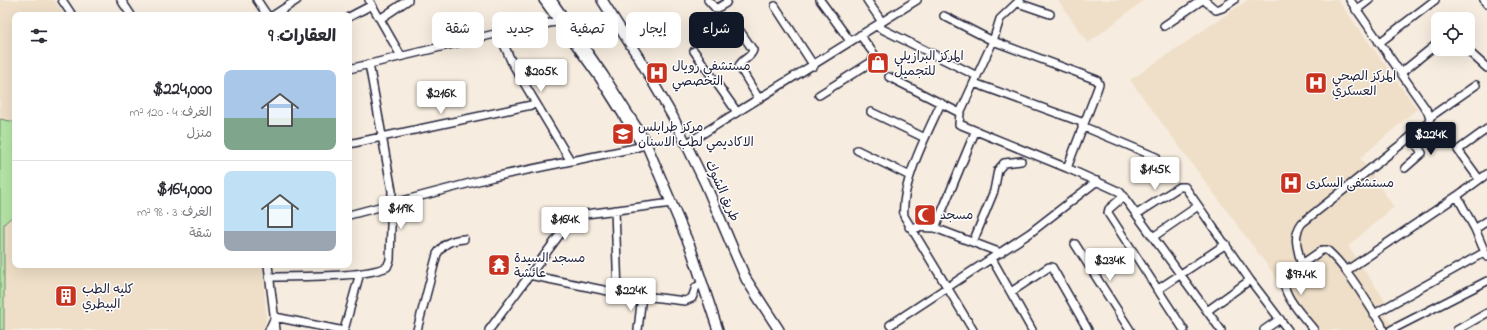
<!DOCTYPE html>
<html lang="ar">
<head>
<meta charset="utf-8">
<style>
  :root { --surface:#fff; --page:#f7f7f7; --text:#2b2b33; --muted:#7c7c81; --line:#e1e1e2; --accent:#111827 }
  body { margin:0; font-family:"Indie Flower","Playpen Sans Arabic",sans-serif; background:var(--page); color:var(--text); direction:rtl; height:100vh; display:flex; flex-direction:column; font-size:15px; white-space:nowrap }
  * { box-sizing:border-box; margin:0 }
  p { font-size:13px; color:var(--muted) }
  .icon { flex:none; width:22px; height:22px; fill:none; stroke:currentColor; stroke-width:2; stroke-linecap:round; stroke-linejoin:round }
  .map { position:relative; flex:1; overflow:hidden; direction:ltr }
  .details { position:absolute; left:12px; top:12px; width:340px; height:256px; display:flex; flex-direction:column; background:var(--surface); border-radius:8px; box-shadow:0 4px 16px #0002; direction:rtl }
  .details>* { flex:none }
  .banner { position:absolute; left:364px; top:12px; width:380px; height:36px; direction:rtl; display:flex; gap:8px }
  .controls { position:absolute; left:1431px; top:12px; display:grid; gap:8px }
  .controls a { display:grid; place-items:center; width:44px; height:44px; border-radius:8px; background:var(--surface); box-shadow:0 4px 16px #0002; font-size:20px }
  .price { position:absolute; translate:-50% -34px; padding:0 9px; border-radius:4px; background:#fff; color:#222; font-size:13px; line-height:26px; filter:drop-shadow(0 1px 2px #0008) }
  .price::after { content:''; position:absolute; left:50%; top:24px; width:12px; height:9px; margin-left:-6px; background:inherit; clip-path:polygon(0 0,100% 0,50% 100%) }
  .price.on { background:var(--accent); color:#fff }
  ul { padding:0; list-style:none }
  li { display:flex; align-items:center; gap:12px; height:100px; padding:0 16px }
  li+li { border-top:1px solid var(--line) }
  li span { display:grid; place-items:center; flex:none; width:112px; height:80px; border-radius:8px; color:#555 }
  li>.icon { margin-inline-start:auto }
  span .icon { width:48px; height:48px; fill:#fffc; stroke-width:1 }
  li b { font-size:17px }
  h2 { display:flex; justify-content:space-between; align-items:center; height:48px; padding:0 16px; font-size:17px }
  .tag { padding:0 14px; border-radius:8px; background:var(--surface); box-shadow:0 4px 16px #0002; font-size:14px; line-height:36px }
  .tag.on { background:var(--accent); color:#fff }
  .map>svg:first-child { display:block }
</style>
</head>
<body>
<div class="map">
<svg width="1487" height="330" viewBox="0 0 1487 330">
  <rect width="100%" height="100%" fill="#f6ecdf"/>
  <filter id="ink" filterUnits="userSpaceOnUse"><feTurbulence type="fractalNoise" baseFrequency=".025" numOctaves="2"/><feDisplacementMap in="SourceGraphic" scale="8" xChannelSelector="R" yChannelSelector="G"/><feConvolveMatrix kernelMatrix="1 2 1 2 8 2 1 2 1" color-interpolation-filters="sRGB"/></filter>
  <g filter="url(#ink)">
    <path fill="#efdfc8" d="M0,0H54L64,15H15V265H263L266,316L264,330H0Z
      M1058,0H1144L1088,43Z
      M1248,0H1338L1417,109L1360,158L1394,207L1348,246L1388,305L1381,308L1391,324V330H1315L1130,80Z"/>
    <path fill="#b4e5a5" stroke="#6b8470" d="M0,119L15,122V214L4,224V330H0Z"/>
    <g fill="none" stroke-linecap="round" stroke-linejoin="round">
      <g stroke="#22223b" stroke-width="10">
        <path id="minor" d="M62,0L72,15
          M121,0L131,15
          M257,0L267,15
          M369,0L401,56
          M543,0L599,78L642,146
          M708,0L716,9L726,3L727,0
          M820,0L850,41
          M867,0L882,22
          M1020,0L1000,19L993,41L960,113L959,124L1067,168L1120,192L1221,330
          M1204,0L1216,10L1222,8L1234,0
          M1484,0L1487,4
          M1018,3L1050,14
          M775,6L814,66
          M1356,10L1369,0
          M274,15L297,0
          M944,16L993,41L1097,80L1099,84L1097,90L1067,168
          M349,17L372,5
          M380,19L408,0
          M876,26L977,76
          M1164,26L1202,0
          M738,28L753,50C751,58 742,59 739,66L759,99
          M499,33L512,63L570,160
          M1379,43L1435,0
          M1466,49L1487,68
          M694,51L737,112
          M349,69L499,33L565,20
          M1401,73L1438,43
          M889,77L960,113
          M974,83L1084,123
          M819,95L873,61L874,54L860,35
          M941,103C928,132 900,185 904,216L973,330
          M871,112L925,138
          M1430,117L1476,85
          M1082,126L1156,157
          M349,144L536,104
          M686,144L917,0
          M857,150L910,176
          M1405,168L1422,153L1411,136
          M1479,179L1458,150L1487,129
          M1124,196L1109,209L1108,213L1184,330
          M1457,196L1475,229L1487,257
          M615,210L618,293
          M1137,214L1179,187H1185L1250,280L1288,330
          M349,215L493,177L635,148L646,144
          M909,227L935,228L1001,253
          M935,228L975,132
          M1475,229L1487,221
          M1153,237L1198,206
          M973,242L994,191L998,170L1004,163L1021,161
          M1075,244L1130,330
          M992,259L1032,330
          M1301,263C1298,249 1292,236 1302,223L1428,123L1430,118L1428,112L1350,0
          M268,265L276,330
          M1346,271L1457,196L1487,174
          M529,275L618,293L685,301L692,298L696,287L703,283
          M269,277C299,276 362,278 387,267L390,260L392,191L369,64
          M1157,290L1226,244
          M1011,292L1049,267H1052L1088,330
          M1207,311L1250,280
          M1374,314L1485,252
          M275,317L339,330
          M890,325L1030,233L1097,181
          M269,330L275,317
          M344,330L360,273
          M417,330L437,254C444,243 451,240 464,239
          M489,330L572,218L578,215L672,203
          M638,330L642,295
          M1264,330L1280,319
          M1314,330C1304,317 1279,293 1285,276L1322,250H1327C1349,270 1365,299 1381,324L1383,330
          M1391,330L1487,281
          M1457,330L1487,313"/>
      </g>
      <g stroke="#22223b" stroke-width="12">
        <path id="major" d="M551,0L603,75L645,141L691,249L718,330
          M602,0L639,58L673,117L705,183L746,279L779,330"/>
      </g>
      <use href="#minor" stroke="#fff" stroke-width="7"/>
      <use href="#major" stroke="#fff" stroke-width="9"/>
    </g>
  </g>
  <defs>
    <g id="shop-square" transform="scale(1.15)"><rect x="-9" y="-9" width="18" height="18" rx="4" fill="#c8321e" stroke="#fff"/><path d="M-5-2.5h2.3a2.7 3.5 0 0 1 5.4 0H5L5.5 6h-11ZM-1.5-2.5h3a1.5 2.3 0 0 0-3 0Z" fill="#fff"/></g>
    <g id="hospital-square" transform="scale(1.15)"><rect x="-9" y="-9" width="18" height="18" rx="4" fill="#c8321e" stroke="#fff"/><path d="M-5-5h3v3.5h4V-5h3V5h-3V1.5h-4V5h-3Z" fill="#fff"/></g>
    <g id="university-square" transform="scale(1.15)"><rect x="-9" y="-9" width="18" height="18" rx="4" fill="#c8321e" stroke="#fff"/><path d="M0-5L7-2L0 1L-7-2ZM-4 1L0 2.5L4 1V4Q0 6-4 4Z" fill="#fff"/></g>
    <g id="mosque-square" transform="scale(1.15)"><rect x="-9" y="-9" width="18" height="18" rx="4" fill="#c8321e" stroke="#fff"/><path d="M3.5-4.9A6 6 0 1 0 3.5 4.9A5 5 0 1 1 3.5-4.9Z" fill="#fff"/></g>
    <g id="temple-square" transform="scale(1.15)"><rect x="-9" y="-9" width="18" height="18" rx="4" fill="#c8321e" stroke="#fff"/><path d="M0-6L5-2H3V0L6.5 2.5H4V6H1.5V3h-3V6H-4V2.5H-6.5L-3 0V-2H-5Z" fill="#fff"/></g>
    <g id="building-square" transform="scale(1.15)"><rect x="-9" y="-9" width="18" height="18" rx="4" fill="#c8321e" stroke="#fff"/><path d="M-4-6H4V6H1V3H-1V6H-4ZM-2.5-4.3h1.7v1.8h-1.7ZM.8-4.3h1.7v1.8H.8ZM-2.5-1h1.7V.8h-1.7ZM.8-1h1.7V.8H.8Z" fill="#fff"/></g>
  </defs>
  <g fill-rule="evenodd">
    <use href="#shop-square" x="878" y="63"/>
    <use href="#hospital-square" x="657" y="73"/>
    <use href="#hospital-square" x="1316" y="83"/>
    <use href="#university-square" x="623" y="134"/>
    <use href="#hospital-square" x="1291" y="183"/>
    <use href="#mosque-square" x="925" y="215"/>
    <use href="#temple-square" x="499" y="265"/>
    <use href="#building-square" x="66" y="296"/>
  </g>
  <g text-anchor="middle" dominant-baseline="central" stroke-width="3" stroke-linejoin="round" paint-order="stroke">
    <g font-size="13" fill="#22223b" stroke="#fff" text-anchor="start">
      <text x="894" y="56">المركز البرازيلي<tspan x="894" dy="15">للتجميل</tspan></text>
      <text x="672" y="66">مستشفى رويال<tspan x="672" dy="15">التخصصي</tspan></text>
      <text x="1332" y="76">المركز الصحي<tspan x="1332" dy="15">العسكري</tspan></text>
      <text x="638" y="127">مركز طرابلس<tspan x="638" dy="15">الاكاديمي لطب الاسنان</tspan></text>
      <text x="1306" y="183">مستشفى السكرى</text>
      <text x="940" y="215">مسجد</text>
      <text x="514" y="258">مسجد السيدة<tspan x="514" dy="15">عائشة</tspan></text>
      <text x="82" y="289">كليه الطب<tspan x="82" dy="15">البيطري</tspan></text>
    </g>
    <g font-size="13" fill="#22223b" stroke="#fff">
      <text transform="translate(722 191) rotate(66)">طريق الشوك</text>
    </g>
  </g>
</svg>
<div class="controls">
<a><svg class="icon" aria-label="locate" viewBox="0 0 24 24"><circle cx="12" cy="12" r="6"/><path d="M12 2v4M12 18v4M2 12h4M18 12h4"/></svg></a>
</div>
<b class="price" style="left:541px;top:93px">$205K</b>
<b class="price" style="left:441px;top:115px">$216K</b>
<b class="price on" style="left:1431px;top:156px">$224K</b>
<b class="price" style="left:1155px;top:191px">$145K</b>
<b class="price" style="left:401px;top:230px">$119K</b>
<b class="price" style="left:565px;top:241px">$164K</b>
<b class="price" style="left:1110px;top:282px">$234K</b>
<b class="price" style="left:1301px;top:296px">$97.4K</b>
<b class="price" style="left:631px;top:312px">$224K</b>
<div class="banner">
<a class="tag on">شراء</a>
<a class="tag">إيجار</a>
<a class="tag">تصفية</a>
<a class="tag">جديد</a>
<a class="tag">شقة</a>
</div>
<section class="details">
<h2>العقارات: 9<svg class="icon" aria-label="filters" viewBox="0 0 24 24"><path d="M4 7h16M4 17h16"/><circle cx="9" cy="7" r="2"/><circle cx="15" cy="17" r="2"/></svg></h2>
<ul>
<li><span style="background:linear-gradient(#a9c7e8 60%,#7fa58c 0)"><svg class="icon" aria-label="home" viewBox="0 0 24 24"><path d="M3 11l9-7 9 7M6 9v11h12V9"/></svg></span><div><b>$224,000</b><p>الغرف: 4 · 120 m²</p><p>منزل</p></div></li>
<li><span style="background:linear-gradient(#bfe0f5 75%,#9aa5b1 0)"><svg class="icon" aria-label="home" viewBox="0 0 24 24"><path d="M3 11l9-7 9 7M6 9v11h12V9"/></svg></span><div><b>$164,000</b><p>الغرف: 3 · 98 m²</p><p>شقة</p></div></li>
</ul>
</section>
</div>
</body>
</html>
